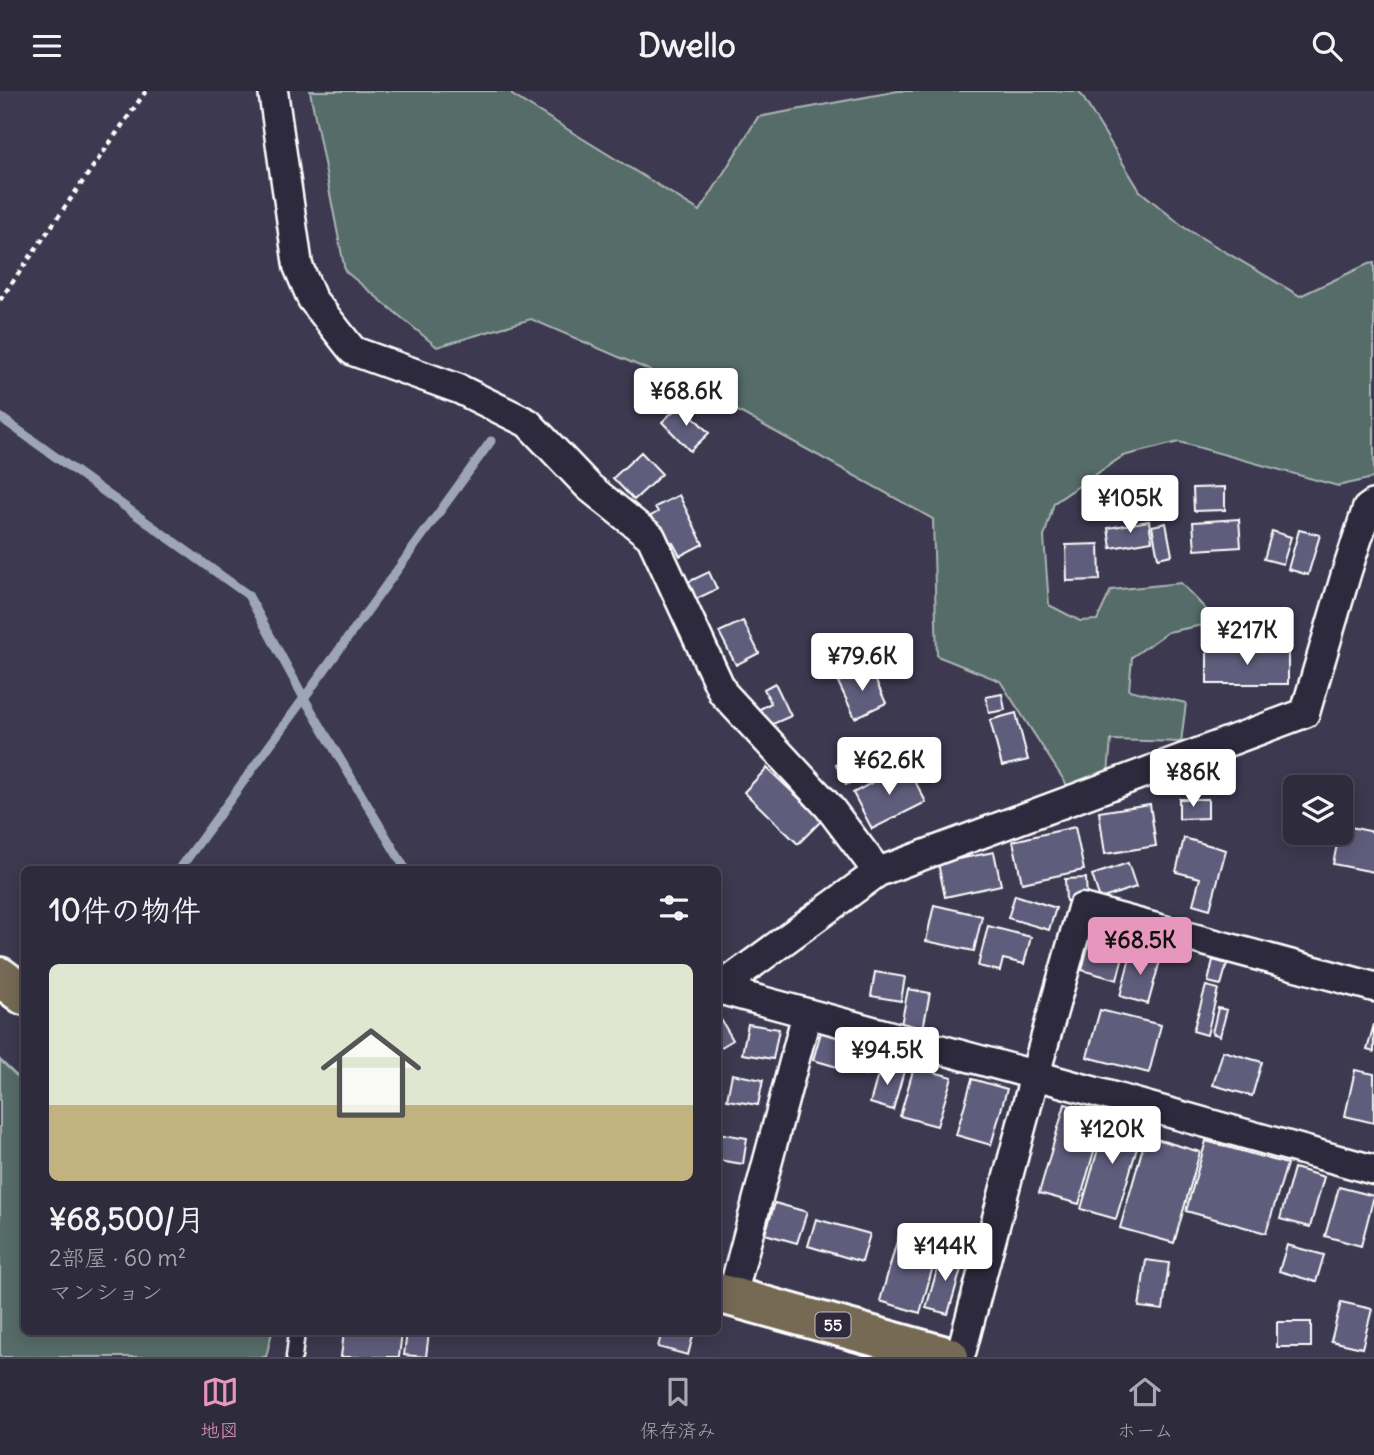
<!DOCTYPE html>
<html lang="ja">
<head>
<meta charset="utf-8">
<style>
  :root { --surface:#2e2b3c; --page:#363343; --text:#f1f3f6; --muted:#a7a7af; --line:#494756; --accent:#e797bd }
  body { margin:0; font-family:Delius,"Klee One",sans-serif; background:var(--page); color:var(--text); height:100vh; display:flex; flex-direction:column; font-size:26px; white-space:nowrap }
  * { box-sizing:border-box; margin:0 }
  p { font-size:23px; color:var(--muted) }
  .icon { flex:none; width:38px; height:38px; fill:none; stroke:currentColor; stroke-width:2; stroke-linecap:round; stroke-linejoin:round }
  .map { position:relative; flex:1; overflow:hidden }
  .side { position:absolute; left:21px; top:775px; width:700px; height:469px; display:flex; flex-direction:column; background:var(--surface); border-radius:10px; box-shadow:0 4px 18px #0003,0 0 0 2px var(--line) }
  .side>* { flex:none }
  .buttons { position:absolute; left:1283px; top:684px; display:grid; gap:14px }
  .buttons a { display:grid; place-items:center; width:70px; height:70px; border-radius:10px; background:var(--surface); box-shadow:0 4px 18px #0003,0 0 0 2px var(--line); font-size:35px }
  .price { position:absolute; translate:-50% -60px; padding:0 16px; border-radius:7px; background:#fff; color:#222; font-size:23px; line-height:46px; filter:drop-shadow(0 2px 4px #0008) }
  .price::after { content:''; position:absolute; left:50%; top:42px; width:21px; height:16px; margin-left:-10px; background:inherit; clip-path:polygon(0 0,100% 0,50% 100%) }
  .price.selected { background:var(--accent); color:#111 }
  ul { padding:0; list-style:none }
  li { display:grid; align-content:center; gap:14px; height:371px; padding:0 28px }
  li+li { border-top:2px solid var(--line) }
  li span { display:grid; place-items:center; height:217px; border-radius:10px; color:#555 }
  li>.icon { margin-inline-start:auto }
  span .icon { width:126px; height:126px; fill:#fffc; stroke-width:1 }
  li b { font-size:30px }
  h2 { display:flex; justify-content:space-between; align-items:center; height:84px; padding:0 28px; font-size:30px }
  header { display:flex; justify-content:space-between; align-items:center; height:91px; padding:0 28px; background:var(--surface); font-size:32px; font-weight:800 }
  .menu { display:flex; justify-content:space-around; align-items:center; height:98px; border-top:2px solid var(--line); background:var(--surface); font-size:19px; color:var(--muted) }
  .menu a { display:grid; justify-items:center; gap:4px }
  .menu .selected { color:var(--accent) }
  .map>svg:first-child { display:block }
</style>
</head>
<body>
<header><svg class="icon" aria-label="menu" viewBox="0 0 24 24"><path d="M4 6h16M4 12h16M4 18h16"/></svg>Dwello<svg class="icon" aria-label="search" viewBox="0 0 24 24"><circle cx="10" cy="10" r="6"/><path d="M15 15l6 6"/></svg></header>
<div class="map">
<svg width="1374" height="1266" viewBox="0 0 1374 1266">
  <rect width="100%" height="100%" fill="#3d3950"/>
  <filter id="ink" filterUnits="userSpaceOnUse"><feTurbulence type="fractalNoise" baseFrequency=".0143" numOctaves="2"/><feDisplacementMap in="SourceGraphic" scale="14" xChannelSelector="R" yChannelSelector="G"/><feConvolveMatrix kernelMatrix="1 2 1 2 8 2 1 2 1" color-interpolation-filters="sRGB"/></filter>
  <g filter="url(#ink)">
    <path fill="#566c68" stroke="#aab6b4" stroke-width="2" d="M310,0H512V4L700,120L758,26L898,0H1079L1140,100L1185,137L1300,205L1368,173L1374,172V384L1373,387L1338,395L1179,351L1123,365L1054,412L1044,446L1049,514L1080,530L1097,529L1111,499L1181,492L1218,531L1168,541L1132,566L1129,599L1186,612L1181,651L1111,649L1107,694H1067L1000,590L937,565L933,428L716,308L531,228L437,256L345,180Z
      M0,969L24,992V1241H272L266,1266H0Z"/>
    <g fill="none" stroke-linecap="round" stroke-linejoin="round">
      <path stroke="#9ea6b6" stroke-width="9" d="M0,326L248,504L304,607L406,779
        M179,779L491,350"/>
    </g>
    <path fill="#5f5d7b" stroke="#fff" stroke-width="2" d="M681,313L709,342L690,360L662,331Z
      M641,361L662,383L634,409L613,387Z
      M1158,395L1162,420L1146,423L1142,398Z
      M1225,396V419L1194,420L1193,397Z
      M1138,398L1140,414L1104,419L1102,403Z
      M679,404L703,453L680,465L673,452L664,456L649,426L658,421L655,416Z
      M1239,428L1241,456L1195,459L1193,431Z
      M1149,430L1152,450L1111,457L1108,437Z
      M1166,432L1172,464L1158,467L1152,435Z
      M1299,439L1320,444L1308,484L1288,478Z
      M1272,440L1291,446L1283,473L1264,468Z
      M1099,453L1100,489L1067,490L1066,454Z
      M709,481L717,498L694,509L686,492Z
      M743,530L759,562L736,574L719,541Z
      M1207,558L1288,559V593H1207Z
      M870,577L886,612L855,627L838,591Z
      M775,592L791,625L766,636L758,619L771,612L764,598Z
      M1002,603L1005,619L989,622L986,606Z
      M1016,622L1028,669L1002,675L990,629Z
      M888,647L899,667L846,694L836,674Z
      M906,673L926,711L872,738L853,702Z
      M767,677L822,729L798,753L744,701Z
      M1179,708H1208V727L1179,728Z
      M1150,713L1156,755L1105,763L1099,721Z
      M1341,734L1374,741V781L1333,773Z
      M1075,736L1084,779L1022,792L1013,750Z
      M1184,747L1226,759L1210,818L1193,813L1200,787L1176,781Z
      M994,761L1001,794L945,806L938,772Z
      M1128,772L1136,796L1100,808L1092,784Z
      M1086,787L1087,809L1066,810L1065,788Z
      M1015,804L1056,817L1049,839L1008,827Z
      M934,814L982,825L974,860L926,850Z
      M988,835L1031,846L1024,873L1003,868L1000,880L978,875Z
      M1092,840L1127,849L1117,889L1082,879Z
      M1132,859L1161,866L1148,913L1120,905Z
      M1213,869L1227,873L1221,894L1208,891Z
      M875,881L905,886L901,910L871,905Z
      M1206,895L1218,898L1207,944L1193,940Z
      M908,898L930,902L923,938L901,934Z
      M1218,917L1227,919L1220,945L1212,942Z
      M1100,919L1161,934L1149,982L1087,966Z
      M720,927L733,949L718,958V929Z
      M748,933L779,938L773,968L742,963Z
      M1374,933V961L1367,959Z
      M821,941L873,956L865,984L813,969Z
      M1223,960L1262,971L1252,1005L1213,994Z
      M881,973L904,980L893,1019L870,1012Z
      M914,976L952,986L937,1035L900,1025Z
      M1355,979L1374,983V1032L1345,1025Z
      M732,983L763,989L758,1014L727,1009Z
      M972,988L1007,998L991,1054L956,1044Z
      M1065,1013L1104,1025L1079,1113L1039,1102Z
      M1108,1023L1144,1033L1116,1128L1081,1118Z
      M718,1042L747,1047L743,1073L718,1069Z
      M1146,1045L1200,1061L1174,1152L1120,1137Z
      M1206,1050L1287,1073L1266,1142L1186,1120Z
      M1294,1077L1324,1086L1310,1136L1280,1128Z
      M1339,1096L1374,1105L1361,1155L1325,1145Z
      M775,1112L807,1121L797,1152L765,1143Z
      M816,1128L870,1143L862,1171L808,1155Z
      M899,1143L939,1154L920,1222L880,1210Z
      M1287,1154L1324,1164L1316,1191L1279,1180Z
      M942,1162L964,1168L948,1223L926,1217Z
      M1146,1169L1169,1172L1163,1219L1139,1216Z
      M1341,1211L1372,1218L1362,1257L1331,1250Z
      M1277,1231H1311V1256H1277Z
      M344,1241H402L399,1266H341Z
      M407,1241H429L426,1266L404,1264Z
      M662,1241H694L688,1264L658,1256Z"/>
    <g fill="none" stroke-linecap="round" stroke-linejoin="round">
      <g stroke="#fff" stroke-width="19">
        <path id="service" d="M294,1266L297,1241"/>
      </g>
      <g stroke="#fff" stroke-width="33">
        <path id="minor" d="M273,0L298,175L312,208L353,260L459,298L528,332L589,396L651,446L723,602L829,716L878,781
          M718,898L878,781L1305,622L1346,483L1367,418L1374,413
          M718,898L1035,984L1374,1079
          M732,1205L807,922
          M960,1266L1035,984L1082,817L1374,896"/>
      </g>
      <g stroke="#fff" stroke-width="44">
        <path id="primary" d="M0,886L24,904
          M718,1202L949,1266"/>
      </g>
      <path stroke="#fff" stroke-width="4.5" stroke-dasharray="5 5" stroke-linecap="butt" d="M0,209L146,0"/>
      <use href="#service" stroke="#2f2a3d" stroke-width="14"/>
      <use href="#minor" stroke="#2f2a3d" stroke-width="28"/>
      <use href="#primary" stroke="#766a54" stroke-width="38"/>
    </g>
  </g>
  <g text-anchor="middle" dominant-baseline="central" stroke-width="6" stroke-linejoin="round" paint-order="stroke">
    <rect fill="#2f2a3d" stroke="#c1bfc5" stroke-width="2" x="815.5" y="1221.5" width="35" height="25" rx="5"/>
    <g font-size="16" font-weight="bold" fill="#fff">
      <text x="833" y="1234">55</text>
    </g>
  </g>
</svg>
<div class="buttons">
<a><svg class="icon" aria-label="layers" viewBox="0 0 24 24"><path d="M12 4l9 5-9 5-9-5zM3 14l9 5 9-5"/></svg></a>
</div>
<b class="price" style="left:686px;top:337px">¥68.6K</b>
<b class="price" style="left:1130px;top:444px">¥105K</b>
<b class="price" style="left:1247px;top:576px">¥217K</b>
<b class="price" style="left:862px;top:602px">¥79.6K</b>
<b class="price" style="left:889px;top:706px">¥62.6K</b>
<b class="price" style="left:1193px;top:718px">¥86K</b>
<b class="price selected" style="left:1140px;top:886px">¥68.5K</b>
<b class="price" style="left:887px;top:996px">¥94.5K</b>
<b class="price" style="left:1112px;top:1075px">¥120K</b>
<b class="price" style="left:945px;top:1192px">¥144K</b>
<section class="side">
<h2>10件の物件<svg class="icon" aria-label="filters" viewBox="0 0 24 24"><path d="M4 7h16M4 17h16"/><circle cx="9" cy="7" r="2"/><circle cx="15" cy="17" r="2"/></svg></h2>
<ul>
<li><span style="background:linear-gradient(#dfe7d0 65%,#c2b280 0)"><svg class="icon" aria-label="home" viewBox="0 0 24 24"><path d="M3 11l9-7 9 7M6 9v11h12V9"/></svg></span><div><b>¥68,500/月</b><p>2部屋 · 60 m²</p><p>マンション</p></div></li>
</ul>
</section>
</div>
<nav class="menu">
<a class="selected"><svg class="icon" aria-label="map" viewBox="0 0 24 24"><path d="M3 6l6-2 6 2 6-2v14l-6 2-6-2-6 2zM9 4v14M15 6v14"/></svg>地図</a>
<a><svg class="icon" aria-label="saved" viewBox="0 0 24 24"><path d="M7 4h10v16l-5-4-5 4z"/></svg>保存済み</a>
<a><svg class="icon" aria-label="home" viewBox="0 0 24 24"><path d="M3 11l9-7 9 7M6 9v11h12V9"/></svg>ホーム</a>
</nav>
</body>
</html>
